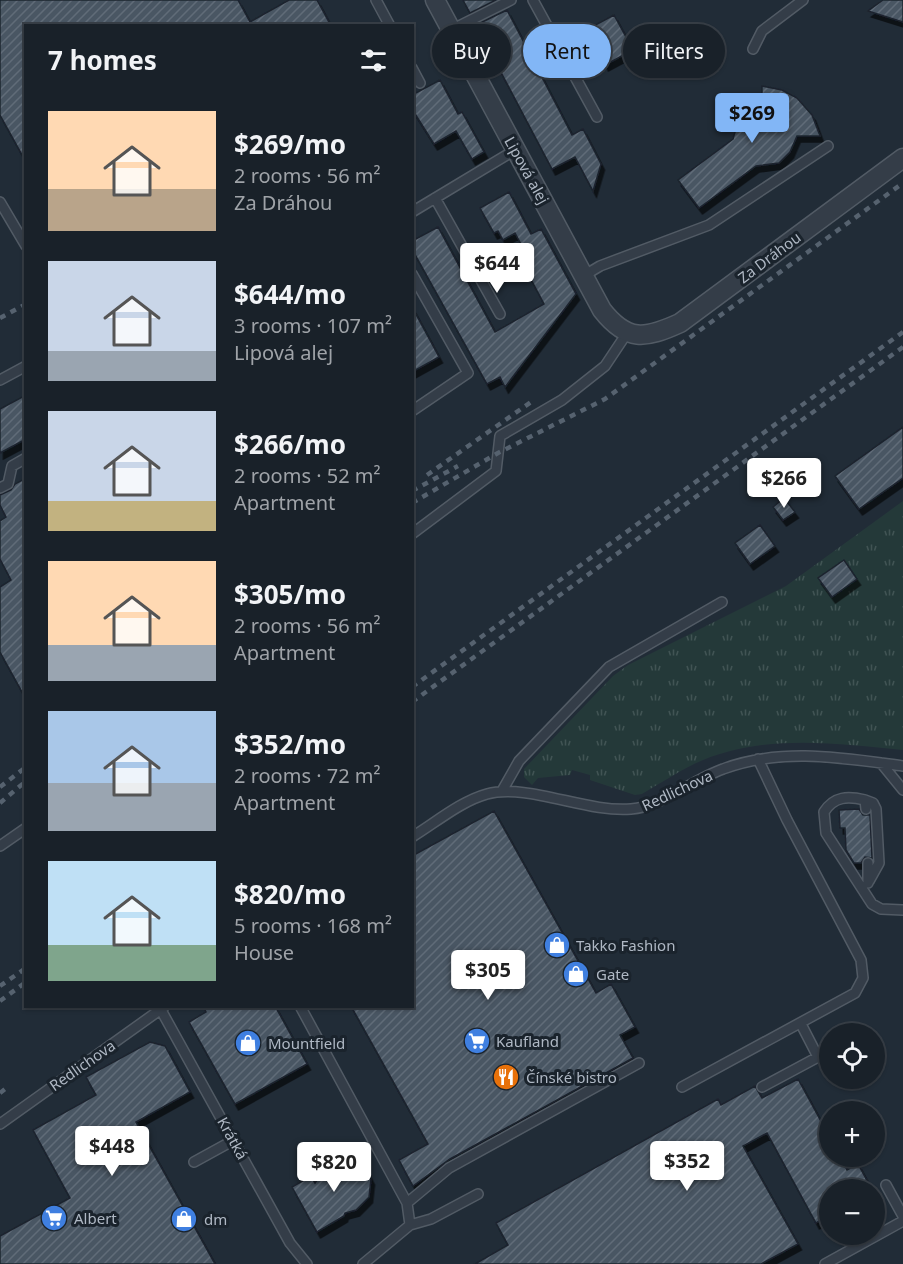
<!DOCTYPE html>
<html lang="en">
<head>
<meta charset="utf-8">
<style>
  :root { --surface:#192129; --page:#262e35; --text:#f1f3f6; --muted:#9fa3a8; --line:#373e46; --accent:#82b6f6 }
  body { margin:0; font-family:"Noto Sans",sans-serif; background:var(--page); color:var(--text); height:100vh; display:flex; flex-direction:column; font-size:22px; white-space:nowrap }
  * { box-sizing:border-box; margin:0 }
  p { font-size:20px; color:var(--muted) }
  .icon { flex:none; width:33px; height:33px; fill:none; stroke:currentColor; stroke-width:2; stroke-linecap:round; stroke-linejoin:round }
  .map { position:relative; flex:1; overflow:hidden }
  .details { position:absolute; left:24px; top:24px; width:390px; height:984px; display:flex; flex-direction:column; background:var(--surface); border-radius:0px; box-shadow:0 2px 4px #0004,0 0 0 2px var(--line) }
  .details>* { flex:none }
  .banner { position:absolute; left:432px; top:24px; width:381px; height:54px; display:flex; gap:12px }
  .buttons { position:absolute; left:819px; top:1023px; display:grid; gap:12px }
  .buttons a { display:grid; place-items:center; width:66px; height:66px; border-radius:50%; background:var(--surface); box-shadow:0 2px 4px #0004,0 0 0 2px var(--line); font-size:30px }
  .price { position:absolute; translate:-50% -51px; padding:0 14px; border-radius:6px; background:#fff; color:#222; font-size:20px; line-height:39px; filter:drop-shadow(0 2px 3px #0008) }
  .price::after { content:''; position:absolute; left:50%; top:36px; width:18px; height:14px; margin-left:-9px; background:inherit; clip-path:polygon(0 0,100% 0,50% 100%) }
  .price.current { background:var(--accent); color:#111 }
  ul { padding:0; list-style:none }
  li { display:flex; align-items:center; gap:18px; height:150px; padding:0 24px }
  li span { display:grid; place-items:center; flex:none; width:168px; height:120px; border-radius:0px; color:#555 }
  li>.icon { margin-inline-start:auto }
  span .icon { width:72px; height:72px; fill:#fffc; stroke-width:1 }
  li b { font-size:26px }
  h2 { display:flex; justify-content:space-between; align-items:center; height:72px; padding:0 24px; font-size:26px }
  .pill { padding:0 21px; border-radius:27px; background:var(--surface); box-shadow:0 2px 4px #0004,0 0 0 2px var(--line); font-size:21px; line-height:54px }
  .pill.current { background:var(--accent); color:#111 }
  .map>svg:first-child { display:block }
</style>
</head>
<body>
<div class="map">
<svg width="903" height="1264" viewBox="0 0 903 1264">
  <defs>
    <pattern id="grass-tufts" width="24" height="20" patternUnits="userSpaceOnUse" patternTransform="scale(1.5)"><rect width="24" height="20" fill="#243939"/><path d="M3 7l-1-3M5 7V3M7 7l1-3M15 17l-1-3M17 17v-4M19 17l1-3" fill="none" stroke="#415454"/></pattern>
    <pattern id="building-hatch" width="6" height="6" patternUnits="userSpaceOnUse" patternTransform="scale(1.5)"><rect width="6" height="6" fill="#495663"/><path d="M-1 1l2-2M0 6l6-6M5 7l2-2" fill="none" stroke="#616c78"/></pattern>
    <filter id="shadow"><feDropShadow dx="3.5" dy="6" stdDeviation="0" flood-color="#0009"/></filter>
  </defs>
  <rect width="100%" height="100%" fill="#212c37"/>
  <path fill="url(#grass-tufts)" d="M903,501V750C833,743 760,733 694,764C676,773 659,784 642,794L635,795L590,780V775L572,770L570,775L538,778L532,785L524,777V769L613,676L628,665L786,586Z"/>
  <path fill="url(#building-hatch)" stroke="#1c242e" stroke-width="1.5" filter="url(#shadow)" d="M0,0H238L250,22L289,0H317L331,26H26V162L0,115Z
    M463,0H496L470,13Z
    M883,0H903V22L868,11Z
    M507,10L572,135L583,129L601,164L593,191L575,157L552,169L476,25Z
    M614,15L633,50L605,65L586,30Z
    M440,80L458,114L462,112L484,152L472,159L456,131L434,144L412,109V95Z
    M762,86L782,90L797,98L812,115L820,136H797L790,152L779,163L756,166L699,208L678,180L733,139L739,118L746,111L762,104Z
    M509,192L531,234L541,229L576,294L505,387L500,377L487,384L412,249V241L438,227L495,332L544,304L525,268L532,265L515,233L503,240L498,231L494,233L480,208Z
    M412,307L439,357L412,372Z
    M26,395V439L0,453V409Z
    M903,427V478L859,509L835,476Z
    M26,478V699L0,652V587L11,580L0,559V521L6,517L0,505V495L11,490L15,484Z
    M784,498L795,512L783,520L773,507Z
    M760,525L775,546L750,564L735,543Z
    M844,560L857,579L832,597L818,578Z
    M859,809L863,815H870L872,858L865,857L861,863H854L846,850L845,828H840L839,810Z
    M494,811L596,993L611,984L635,1027L620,1035L633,1058L450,1159L413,1186L399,1160L428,1144L351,1006H412V856Z
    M203,1006H275L307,1064L235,1104L189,1022L206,1012Z
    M150,1042L165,1046L190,1092L136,1122L215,1264H0V1236L70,1198L33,1130L96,1095L86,1077Z
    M798,1079L830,1138V1156H840L847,1170L858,1164L872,1190H830V1215L816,1223L767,1133L743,1146L798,1244L761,1264H475L508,1245L496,1223L718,1099L721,1105L755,1086L762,1098Z
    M343,1160L360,1165L367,1171L371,1179L369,1197L356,1210L345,1213L344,1216L317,1232L292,1187L311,1176L315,1183L326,1167Z"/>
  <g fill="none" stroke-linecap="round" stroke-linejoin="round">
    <g stroke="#525b65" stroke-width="12">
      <path id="lane" d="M376,0L390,26
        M533,0L597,117
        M451,30L511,0
        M753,49L762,31L803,0
        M412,68L420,83
        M435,198L500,314
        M0,202L26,246
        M412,212L515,150
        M412,274L468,373L412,411
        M585,275L600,266L709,225L828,146
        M0,380L26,366
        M0,488L8,484L12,466L26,458
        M412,534L496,471L500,436L562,400L605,366L627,333
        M881,763L903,790
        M502,791L519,761L609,667L722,602
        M865,800L873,803L876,809L879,863L869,881
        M866,809L865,800C848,796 834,796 824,812L826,833L872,904L881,909L903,910
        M412,837C435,823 461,801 487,794C527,783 587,813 631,809C661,807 694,779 723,769C782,747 843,758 903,766
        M0,846L26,828
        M868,883V863
        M300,1006L407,1203L410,1225L363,1264
        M161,1010L290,1243L307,1264
        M682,1087L855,993L863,978L861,960L787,820L758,759
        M762,1087L818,1057L801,1024
        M0,1124L164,1007
        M194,1162L234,1140
        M886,1185L903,1216
        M407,1203L449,1168L639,1063
        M410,1225L431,1219L478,1194
        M825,1264L903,1221"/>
    </g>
    <g stroke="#525b65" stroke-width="21">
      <path id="street" d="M435,0L602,310C627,342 645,339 680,323L903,158"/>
    </g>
    <use href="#lane" stroke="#343d48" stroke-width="9"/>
    <use href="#street" stroke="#343d48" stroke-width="18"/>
    <path stroke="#56626f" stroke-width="4.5" stroke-dasharray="6 6" stroke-linecap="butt" d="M0,318L26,304
      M427,475L531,402
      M412,491L458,466
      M412,503L498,453L605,399L903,183
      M412,687L903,332
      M412,702L903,347
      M0,787L26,767
      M0,803L26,781
      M0,986L26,968
      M0,1001L26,982
      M0,1093L9,1086"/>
  </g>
  <defs>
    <g id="shop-disc" transform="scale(1.35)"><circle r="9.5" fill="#3f7fe0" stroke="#1a232c"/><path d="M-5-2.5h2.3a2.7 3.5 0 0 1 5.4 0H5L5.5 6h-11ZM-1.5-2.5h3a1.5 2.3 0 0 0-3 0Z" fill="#fff"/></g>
    <g id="supermarket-disc" transform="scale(1.35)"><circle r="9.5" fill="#3f7fe0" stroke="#1a232c"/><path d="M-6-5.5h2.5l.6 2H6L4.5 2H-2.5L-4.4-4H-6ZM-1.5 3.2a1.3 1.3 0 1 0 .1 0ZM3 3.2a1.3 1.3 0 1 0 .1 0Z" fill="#fff"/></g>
    <g id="restaurant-disc" transform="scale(1.35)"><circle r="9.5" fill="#e8710a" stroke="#1a232c"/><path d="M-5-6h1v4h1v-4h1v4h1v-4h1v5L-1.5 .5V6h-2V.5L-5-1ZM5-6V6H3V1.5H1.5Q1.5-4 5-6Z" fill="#fff"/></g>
  </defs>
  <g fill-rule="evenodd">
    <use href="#shop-disc" x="557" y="945"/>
    <use href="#shop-disc" x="576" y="974"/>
    <use href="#supermarket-disc" x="477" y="1041"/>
    <use href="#shop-disc" x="248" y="1043"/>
    <use href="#restaurant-disc" x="506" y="1077"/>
    <use href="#supermarket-disc" x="54" y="1218"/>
    <use href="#shop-disc" x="184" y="1219"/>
  </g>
  <g text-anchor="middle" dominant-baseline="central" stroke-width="6" stroke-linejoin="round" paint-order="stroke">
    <g font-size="15" fill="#afb8c4" stroke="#1a232c">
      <text transform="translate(527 170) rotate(61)">Lipová alej</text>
      <text transform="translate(769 257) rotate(-37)">Za Dráhou</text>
      <text transform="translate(677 790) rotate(-25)">Redlichova</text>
      <text transform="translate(82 1065) rotate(-35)">Redlichova</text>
      <text transform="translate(233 1138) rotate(61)">Krátká</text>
    </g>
    <g font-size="15" fill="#afb8c4" stroke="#1a232c" text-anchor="start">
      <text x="576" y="945">Takko Fashion</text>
      <text x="596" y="974">Gate</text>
      <text x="496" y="1041">Kaufland</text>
      <text x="268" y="1043">Mountfield</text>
      <text x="526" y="1077">Čínské bistro</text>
      <text x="74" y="1218">Albert</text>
      <text x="204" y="1219">dm</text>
    </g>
  </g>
</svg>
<div class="buttons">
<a><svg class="icon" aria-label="locate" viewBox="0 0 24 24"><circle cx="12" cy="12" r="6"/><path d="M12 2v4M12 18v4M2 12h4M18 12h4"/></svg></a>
<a>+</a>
<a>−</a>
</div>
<b class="price current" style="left:752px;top:144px">$269</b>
<b class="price" style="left:497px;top:294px">$644</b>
<b class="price" style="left:784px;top:509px">$266</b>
<b class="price" style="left:488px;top:1001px">$305</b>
<b class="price" style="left:112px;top:1177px">$448</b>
<b class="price" style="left:687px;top:1192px">$352</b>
<b class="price" style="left:334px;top:1193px">$820</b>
<div class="banner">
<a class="pill">Buy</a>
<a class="pill current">Rent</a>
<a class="pill">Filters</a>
</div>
<section class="details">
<h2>7 homes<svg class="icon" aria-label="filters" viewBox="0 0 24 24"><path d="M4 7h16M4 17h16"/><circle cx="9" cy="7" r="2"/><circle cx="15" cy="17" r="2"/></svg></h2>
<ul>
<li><span style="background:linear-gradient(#ffd9b3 65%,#b9a48a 0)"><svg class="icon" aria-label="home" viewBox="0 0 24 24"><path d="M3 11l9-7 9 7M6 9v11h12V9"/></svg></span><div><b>$269/mo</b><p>2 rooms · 56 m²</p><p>Za Dráhou</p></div></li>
<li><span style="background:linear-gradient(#c9d6e8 75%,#9aa5b1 0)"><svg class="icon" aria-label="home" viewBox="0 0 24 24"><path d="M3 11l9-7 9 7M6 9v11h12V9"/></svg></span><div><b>$644/mo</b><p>3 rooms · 107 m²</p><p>Lipová alej</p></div></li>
<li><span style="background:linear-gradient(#c9d6e8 75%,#c2b280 0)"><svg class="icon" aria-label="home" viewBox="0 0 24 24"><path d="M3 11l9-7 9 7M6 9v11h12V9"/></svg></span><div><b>$266/mo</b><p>2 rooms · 52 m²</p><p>Apartment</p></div></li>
<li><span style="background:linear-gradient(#ffd9b3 70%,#9aa5b1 0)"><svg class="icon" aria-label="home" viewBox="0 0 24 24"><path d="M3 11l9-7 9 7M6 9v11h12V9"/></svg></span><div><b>$305/mo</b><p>2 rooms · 56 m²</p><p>Apartment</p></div></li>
<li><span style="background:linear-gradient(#a9c7e8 60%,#9aa5b1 0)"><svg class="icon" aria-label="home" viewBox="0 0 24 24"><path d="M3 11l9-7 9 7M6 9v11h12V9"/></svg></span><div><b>$352/mo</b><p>2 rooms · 72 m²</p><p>Apartment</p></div></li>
<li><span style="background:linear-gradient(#bfe0f5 70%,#7fa58c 0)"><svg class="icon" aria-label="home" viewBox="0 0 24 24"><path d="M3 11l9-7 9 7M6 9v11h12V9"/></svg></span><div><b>$820/mo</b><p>5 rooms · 168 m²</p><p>House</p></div></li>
</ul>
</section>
</div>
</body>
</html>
